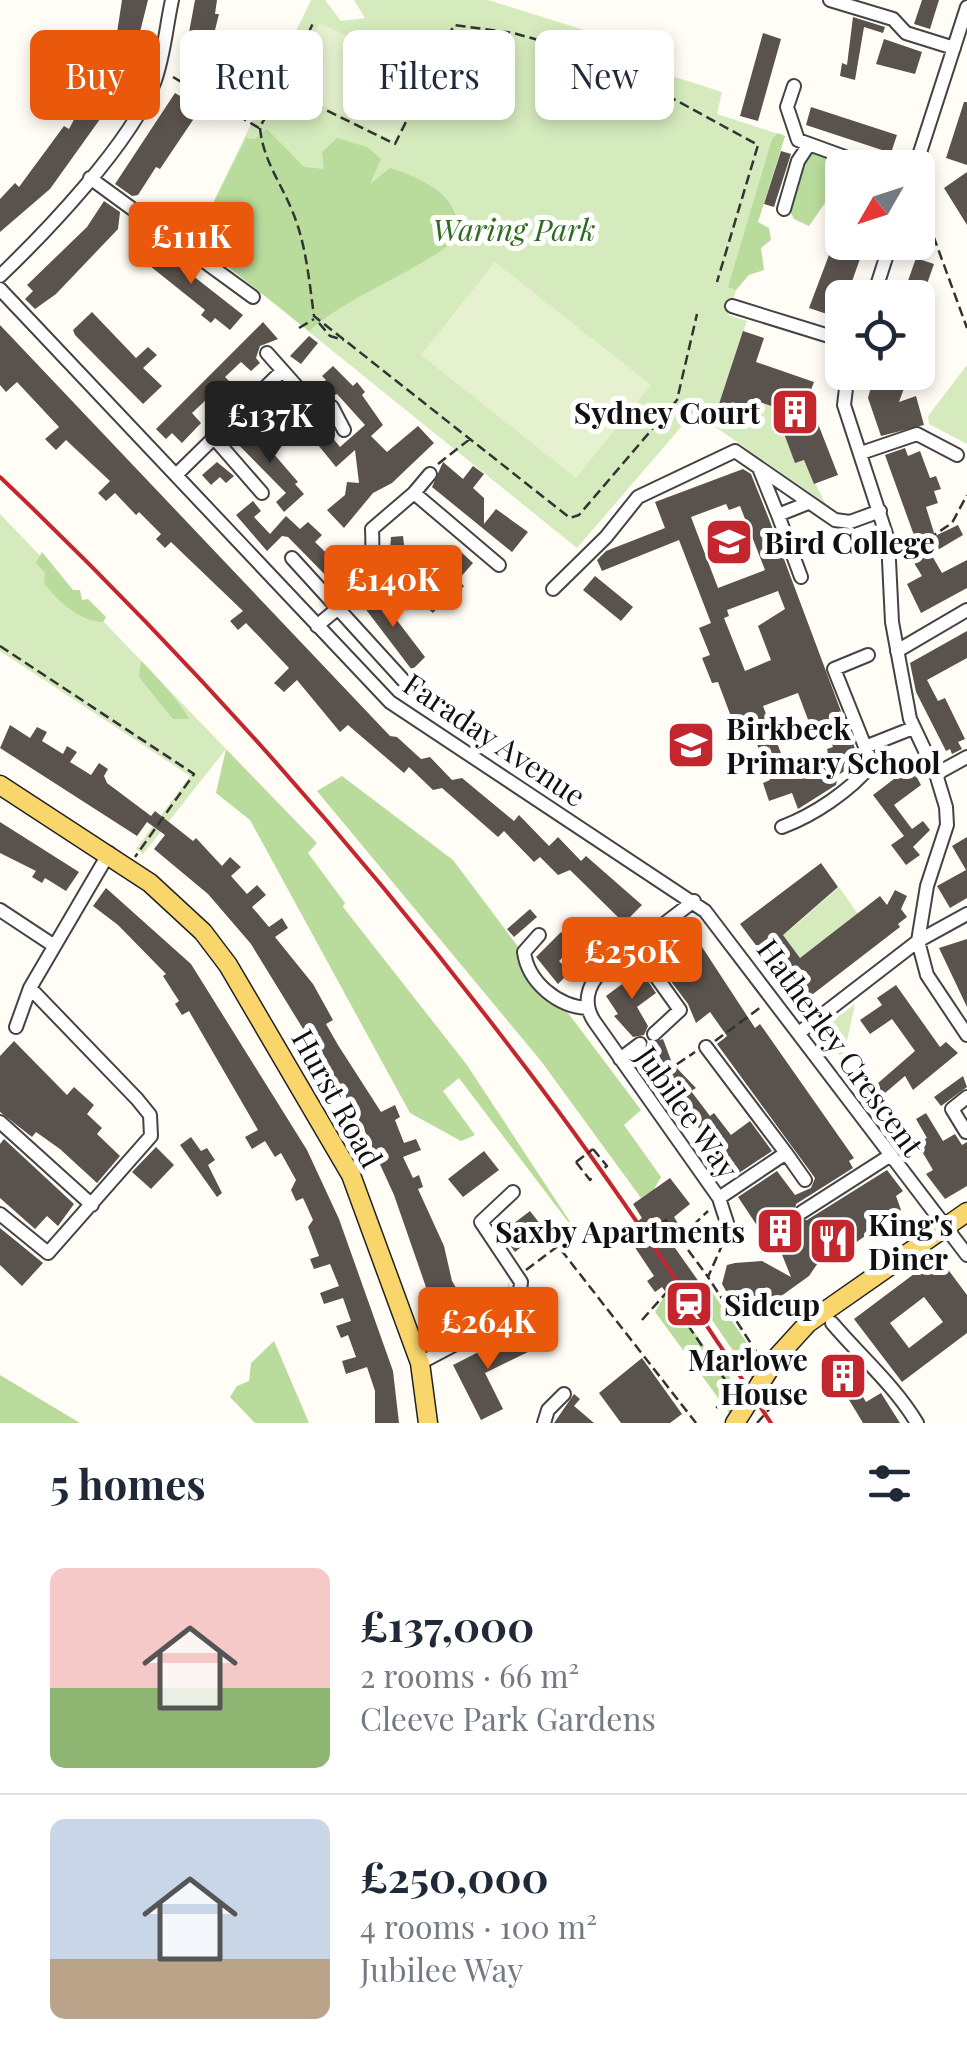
<!DOCTYPE html>
<html lang="en">
<head>
<meta charset="utf-8">
<style>
  :root { --surface:#fff; --page:#f6f6f7; --text:#1f2937; --muted:#747a83; --line:#e0e1e3; --accent:#ea580c }
  body { margin:0; font-family:"Playfair Display",serif; background:var(--page); color:var(--text); height:100vh; display:flex; flex-direction:column; font-size:38px; white-space:nowrap }
  * { box-sizing:border-box; margin:0 }
  p { font-size:32px; color:var(--muted) }
  .icon { flex:none; width:55px; height:55px; fill:none; stroke:currentColor; stroke-width:2; stroke-linecap:round; stroke-linejoin:round }
  .map { position:relative; height:1423px; overflow:hidden }
  .drawer { display:flex; flex-direction:column; background:var(--surface); flex:1 }
  .drawer>* { flex:none }
  .guide { position:absolute; left:30px; top:30px; width:908px; height:90px; display:flex; gap:20px }
  .needle { width:65px; rotate:231deg }
  .tools { position:absolute; left:825px; top:150px; display:grid; gap:20px }
  .tools a { display:grid; place-items:center; width:110px; height:110px; border-radius:15px; background:var(--surface); box-shadow:0 5px 15px #0003; font-size:50px }
  .price { position:absolute; translate:-50% -85px; padding:0 22px; border-radius:10px; background:var(--accent); color:#fff; font-size:32px; line-height:65px; filter:drop-shadow(0 2px 5px #0008) }
  .price::after { content:''; position:absolute; left:50%; top:60px; width:30px; height:22px; margin-left:-15px; background:inherit; clip-path:polygon(0 0,100% 0,50% 100%) }
  .price.on { background:#222; color:#fff }
  ul { padding:0; list-style:none }
  li { display:flex; align-items:center; gap:30px; height:250px; padding:0 50px }
  li+li { border-top:2px solid var(--line) }
  li span { display:grid; place-items:center; flex:none; width:280px; height:200px; border-radius:15px; color:#555 }
  li>.icon { margin-inline-start:auto }
  span .icon { width:120px; height:120px; fill:#fffc; stroke-width:1 }
  li b { font-size:42px }
  h2 { display:flex; justify-content:space-between; align-items:center; height:120px; padding:0 50px; font-size:42px }
  .pill { padding:0 35px; border-radius:15px; background:var(--surface); box-shadow:0 5px 15px #0003; font-size:35px; line-height:90px }
  .pill.on { background:var(--accent); color:#fff }
  .map>svg:first-child { display:block }
</style>
</head>
<body>
<div class="map">
<svg width="967" height="1423" viewBox="0 0 967 1423">
  <rect width="100%" height="100%" fill="#fffdf5"/>
  <path fill="#d5ebbd" d="M311,0H325L341,21L365,18L354,0H488L658,53L653,70L722,92L717,114L785,136L728,315L747,321L715,416L748,427L757,401L774,407L795,462L804,460L825,503L694,412L577,548L195,240Z
    M967,365V444L929,424L928,416Z
    M0,514L226,749L143,854L136,849L190,776L0,651Z
    M839,887L858,914L800,958L776,926L791,929Z
    M855,1004L843,1059L819,1031Z
    M509,1282L512,1298L506,1309L442,1341H432L504,1297Z"/>
  <path fill="#b9dc9c" d="M267,129L304,167L324,169L322,152L337,138L367,147L381,159L370,184L390,168C426,179 463,198 458,238C411,276 354,292 309,331L195,240L246,138L255,139Z
    M778,133L785,136L758,222L769,228L771,240L761,248L764,270L749,275L736,290L728,287L772,139Z
    M812,152L849,167L842,168V178L829,179L825,203L809,226L794,219L789,209L805,157Z
    M42,552L73,590H80L82,600L88,599L106,617L103,622C81,622 57,601 44,583L45,573L36,563Z
    M141,661C151,670 185,708 189,719H173L139,677Z
    M226,749L317,843L308,853L345,903L343,907L467,1065L582,1240L459,1078L443,1091L475,1135L461,1141L410,1113L250,820L216,793Z
    M342,776L453,860L641,1110L624,1125L661,1177L653,1191L641,1198L541,1061L317,791Z
    M708,1286L762,1365L753,1380L695,1295Z
    M666,1293L710,1354L714,1352L741,1396L730,1414L655,1312Z
    M274,1341L309,1423H255L230,1397L237,1386L249,1381L251,1363Z
    M0,1375L80,1423H0Z"/>
  <path fill="#e6f2cf" d="M320,23L426,75L394,141L288,88Z
    M495,262L651,385L576,478L421,355Z"/>
  <path fill="#5a524d" fill-rule="evenodd" d="M122,0H148L128,80L50,189L0,232V199L15,183L19,187L64,126L69,129L90,89L96,93L111,72Z
    M195,0H217L215,14H219L205,70L183,65Z
    M922,0H939L930,29L914,24Z
    M853,17L885,27L883,33L864,27L855,80L840,76L842,63L847,65Z
    M763,33L781,39L758,121L740,116Z
    M884,39L922,52L915,74L876,64Z
    M175,93L192,103L187,112L195,117L160,169L156,167L138,195L132,196L115,184Z
    M964,102H967V165L946,158Z
    M811,107L897,135L891,153L806,125Z
    M781,151L791,154L774,207L764,204Z
    M967,172V225L944,188Z
    M104,201L120,212L118,229L56,294L35,309L25,299L33,291L27,285L87,227Z
    M146,239L243,315L230,330L215,318L211,323L201,315L205,310L140,258L145,252L139,248Z
    M835,239L866,242L839,318L809,308Z
    M916,258L934,264L922,298H909L903,295Z
    M92,312L136,358L148,347L157,355L143,368L162,386L143,404L75,335L73,330Z
    M263,322L278,339L260,346L256,358L260,363L251,371L241,362L225,377L235,387L215,406L208,398L192,413L201,423L182,443L172,433L166,439L156,429Z
    M0,325L390,736L397,737L421,759L430,757L452,780L462,778L514,821L519,815L549,846L558,837L581,861L586,856L642,905L624,923L570,870L558,875L540,857L534,862L504,831L498,837L442,788L433,790L409,767L404,773L348,725L340,732L297,680L284,692L274,683L289,668L246,623L238,630L230,621L243,611L171,542L165,548L156,539L161,534L139,512L136,515L115,493L106,501L98,493L110,481L66,440L56,450L45,439L59,427L17,382L6,392L0,385Z
    M743,331L764,338L756,362L814,382L808,398L838,475L814,484L804,460L795,463L774,407L757,401L748,428L715,416Z
    M309,336L318,343L301,364L290,356Z
    M333,366L353,386L357,382L365,392L362,395L383,425L371,436L387,452L418,426L434,443L392,483L373,493L344,528L327,510L345,495L347,482L359,483L355,450L336,467L292,413L305,404L340,447L365,425L337,394L332,396L322,384L326,380L322,376Z
    M875,372H910L899,402L916,396L924,425L881,436L868,398Z
    M274,393L277,397L282,393L294,406L284,415L276,406L270,412L263,404Z
    M241,427L248,436L254,431L298,482L295,484L304,494L284,512L276,502L286,493L230,436Z
    M905,448L908,456L920,451L930,478L936,476L941,489L934,491L938,503L926,507L935,536L958,525L963,535L931,554L942,573L967,560V588L921,613L907,584L922,576L911,558L920,552L885,455Z
    M217,462L234,476L226,483L220,477L211,485L202,475Z
    M443,462L463,479L473,466L484,474L473,488L484,498V524L496,509L528,532L512,552L432,487Z
    M743,469L751,474L769,519L860,762L838,775L836,785L798,809L792,793L769,801L763,783L770,780L753,733L739,738L718,682L712,683L702,658L710,655L699,628L711,623L679,540L602,571L597,560L606,551L665,528L655,502ZM726,504L729,510L740,506L765,570L718,588L691,517ZM778,591L785,609L758,626L771,660L745,671L724,618L729,616L727,610ZM798,693L813,733L826,728L833,747L827,749L828,754L787,769L763,706Z
    M253,501L261,511L254,517L270,534L286,516L300,529L308,522L322,535L315,542L355,581L342,592L288,537L282,536L267,551L236,515Z
    M403,536L406,561L389,563L391,537Z
    M460,551L473,563L458,580L464,586L453,599L448,595L433,613L419,601Z
    M595,576L633,607L621,621L583,590Z
    M373,589L425,657L412,670L361,603Z
    M967,631V658L927,680L938,701L945,698L965,739L958,742L962,749L952,754L950,749L946,751L916,692L910,663Z
    M10,725L30,738L37,727L47,732L42,741L63,754L67,746L77,752L70,762L91,775L99,763L108,769L104,776L107,783L151,816L155,811L193,841L196,838L222,866L230,857L241,867L231,876L247,894L257,885L266,895L252,907L269,927L282,918L288,928L275,937L313,984L333,1020L326,1024L338,1045L381,1112L395,1105L400,1117L395,1120L404,1143L416,1139L421,1150L403,1157L413,1178L419,1175L423,1187L418,1189L444,1246L452,1281L471,1313L447,1325L427,1290L394,1195L362,1125L251,944L208,894L154,849L165,835L147,822L137,836L0,748Z
    M911,766L921,785L894,805L912,829L923,821L930,830L913,847L920,855L906,865L891,845L904,836L873,795Z
    M0,822L79,872L66,891L45,878L42,883L32,877L36,871L0,853Z
    M967,837V898L950,908L937,886L966,870L952,846Z
    M821,863L838,887L783,935L800,958L880,896L887,905L895,890L907,896L901,909L907,917L898,924L900,927L800,1004L740,924Z
    M106,888L191,964L307,1150L339,1219L393,1371L399,1423H375V1391L367,1367L346,1374L342,1361L356,1357L348,1335L341,1338L336,1326L351,1321L343,1298L324,1304L320,1293L339,1286L330,1264L314,1269L310,1259L319,1256L308,1227L313,1220L303,1198L296,1201L291,1190L296,1180L281,1153L275,1157L265,1141L252,1149L245,1137L258,1130L189,1011L182,1015L175,1004L179,1001L163,976L166,974L118,925L93,906Z
    M530,909L537,917L514,937L507,929Z
    M689,927L755,1028L760,1024L854,1158L849,1161L853,1168L796,1204L794,1218L807,1220L887,1170L903,1191L896,1196L901,1210L829,1262L824,1254L809,1276L766,1307L743,1293L726,1291L722,1284L727,1265L735,1263L762,1261L791,1277L779,1247L764,1236L738,1197L777,1171L795,1195L811,1188L815,1178L717,1044L727,1036L710,1012L696,1023L688,1004L652,956Z
    M561,932L574,946L559,961L570,972L558,984L536,957Z
    M967,939V1007L939,948Z
    M637,965L656,993L637,1007L648,1026L644,1035L633,1037L614,1016L618,1014L606,996L633,976L629,971Z
    M896,985L940,1047L946,1042L958,1053L913,1090L905,1076L878,1099L870,1090L915,1051L892,1019L870,1034L860,1020L882,1005L877,998Z
    M663,1039L672,1063L696,1088L691,1091L710,1116L714,1113L731,1135L750,1121L772,1151L736,1175L728,1169L645,1053L650,1043Z
    M14,1041L67,1095L74,1087L94,1105L87,1114L102,1128L97,1134L120,1156L97,1183L60,1149L36,1132L32,1137L0,1112V1056Z
    M963,1076L967,1087L941,1106L934,1097Z
    M926,1113L943,1141L955,1134L962,1145L967,1142V1186L945,1199L926,1174L933,1170L917,1143L927,1138L916,1119Z
    M191,1137L201,1151L207,1148L215,1160L208,1165L222,1193L217,1197L180,1145Z
    M4,1139L74,1204L58,1226L47,1216L35,1229L0,1198V1144Z
    M156,1147L174,1165L151,1189L132,1172Z
    M484,1151L499,1170L463,1197L448,1179Z
    M670,1178L690,1204L674,1217L681,1228L668,1238L704,1289L677,1308L662,1287L655,1292L647,1281L654,1276L624,1231L642,1218L633,1204Z
    M530,1211L544,1229L515,1252L501,1233Z
    M0,1228L43,1263L22,1286L0,1265Z
    M938,1256L967,1295V1333L902,1382L854,1319ZM924,1297L943,1322L909,1348L890,1323Z
    M520,1331L530,1351L485,1373L503,1409L481,1420L453,1365Z
    M836,1352L866,1402L881,1393L900,1423H863L825,1360Z
    M642,1358L682,1414L670,1423H621L599,1393Z
    M574,1394L580,1399L574,1406L594,1423H554Z"/>
  <g fill="none" stroke-linecap="round" stroke-linejoin="round">
    <g stroke="#444" stroke-width="16">
      <path id="minor" d="M830,0L893,19L906,33L954,48
        M794,86L787,107L798,140L875,168
        M915,168L967,7
        M90,178L253,297
        M784,209L798,161L808,146
        M0,276C47,231 131,143 154,83C164,57 166,27 172,0
        M0,289L390,702L705,911L967,1255
        M873,298L891,242
        M732,306L842,340
        M267,353L299,389L332,407L344,430
        M848,372L844,405L888,540L892,622L910,719L936,774L946,807L947,825L927,886L918,941L927,975L967,1035
        M215,439L262,493
        M861,453L917,434L957,455
        M759,468L778,515L808,503
        M176,475L282,371
        M414,493L430,474
        M778,515L801,577
        M292,558L404,681
        M374,573L425,575L436,563
        M553,589L606,537L638,497L735,451L835,520L850,522L880,511
        M317,626C363,585 375,594 372,529L414,493L499,565
        M897,651L967,610
        M865,747L913,728
        M936,774L967,757
        M782,827C814,815 850,791 872,764L834,669L868,655
        M694,901L601,972C587,986 583,1004 594,1021L719,1198L729,1229
        M0,910L53,945
        M539,935L524,952C528,982 558,1007 588,1008
        M647,964L680,1010L654,1034
        M16,1027L30,988L109,853
        M800,1032L918,941L967,914
        M706,1047L786,1153L719,1198
        M620,1059L640,1044
        M0,1122L92,1205
        M966,1132L952,1109L967,1097
        M786,1153L805,1180
        M802,1212L891,1155
        M0,1214L48,1253L151,1136L150,1115L137,1099L30,988
        M832,1323C861,1357 894,1385 917,1423
        M420,1363L518,1311L521,1282L481,1222L513,1192
        M544,1423L548,1410L564,1394"/>
    </g>
    <g stroke="#222" stroke-width="21">
      <path id="major" d="M0,785L150,883L203,932L228,965L351,1175L420,1363L428,1423
        M735,1423L777,1357L808,1323L967,1212"/>
    </g>
    <path stroke="#333" stroke-width="2.5" stroke-dasharray="10 5" stroke-linecap="butt" d="M173,77L259,128L283,89L395,144L454,25L513,33L593,55L758,145L717,282
      M283,88L314,21
      M260,128C263,159 279,180 291,208C306,242 309,280 314,316L570,518L579,515L677,400L697,314
      M918,194L967,328
      M319,323L330,336L344,340
      M299,328L314,319
      M438,464L470,439
      M903,556L952,523L967,495
      M0,646L194,774L135,857
      M715,1041L761,1007
      M652,1081L695,1052
      M593,1149L607,1166L603,1169
      M576,1162L590,1180L594,1176
      M648,1234L666,1220L708,1277
      M682,1236L708,1211
      M723,1243L708,1277L759,1356
      M526,1270L558,1246L696,1423
      M642,1320L666,1293L730,1387L714,1412
      M757,1423L780,1397L776,1386"/>
    <use href="#minor" stroke="#fff" stroke-width="12"/>
    <use href="#major" stroke="#f9d66b" stroke-width="18"/>
    <path stroke="#c4262e" stroke-width="4" d="M0,477C186,654 358,847 513,1051C605,1170 688,1297 771,1423"/>
    <path stroke="#333" stroke-width="2.5" stroke-dasharray="10 5" stroke-linecap="butt" d="M576,1162L593,1149"/>
  </g>
  <defs>
    <g id="building-square" transform="scale(2.5)"><rect x="-9" y="-9" width="18" height="18" rx="4" fill="#c4262e" stroke="#fff"/><path d="M-4-6H4V6H1V3H-1V6H-4ZM-2.5-4.3h1.7v1.8h-1.7ZM.8-4.3h1.7v1.8H.8ZM-2.5-1h1.7V.8h-1.7ZM.8-1h1.7V.8H.8Z" fill="#fff"/></g>
    <g id="university-square" transform="scale(2.5)"><rect x="-9" y="-9" width="18" height="18" rx="4" fill="#c4262e" stroke="#fff"/><path d="M0-5L7-2L0 1L-7-2ZM-4 1L0 2.5L4 1V4Q0 6-4 4Z" fill="#fff"/></g>
    <g id="school-square" transform="scale(2.5)"><rect x="-9" y="-9" width="18" height="18" rx="4" fill="#c4262e" stroke="#fff"/><path d="M0-5L7-2L0 1L-7-2ZM-4 1L0 2.5L4 1V4Q0 6-4 4Z" fill="#fff"/></g>
    <g id="restaurant-square" transform="scale(2.5)"><rect x="-9" y="-9" width="18" height="18" rx="4" fill="#c4262e" stroke="#fff"/><path d="M-5-6h1v4h1v-4h1v4h1v-4h1v5L-1.5 .5V6h-2V.5L-5-1ZM5-6V6H3V1.5H1.5Q1.5-4 5-6Z" fill="#fff"/></g>
    <g id="station-square" transform="scale(2.5)"><rect x="-9" y="-9" width="18" height="18" rx="4" fill="#c4262e" stroke="#fff"/><path d="M-3-6H3Q5-6 5-4V2Q5 4 3 4L4.5 6H3L1.5 4h-3L-3 6H-4.5L-3 4Q-5 4-5 2V-4Q-5-6-3-6ZM-3.5-4v3h7v-3ZM-3.5 1v1.5H-2V1ZM2 1v1.5H3.5V1Z" fill="#fff"/></g>
  </defs>
  <g fill-rule="evenodd">
    <use href="#building-square" x="795" y="412"/>
    <use href="#university-square" x="729" y="542"/>
    <use href="#school-square" x="691" y="745"/>
    <use href="#building-square" x="780" y="1231"/>
    <use href="#restaurant-square" x="833" y="1241"/>
    <use href="#station-square" x="689" y="1304"/>
    <use href="#building-square" x="843" y="1376"/>
  </g>
  <g text-anchor="middle" dominant-baseline="central" stroke-width="10" stroke-linejoin="round" paint-order="stroke">
    <g font-size="30" font-style="italic" fill="#2f6b1f" stroke="#fff">
      <text x="514" y="229">Waring Park</text>
    </g>
    <g font-size="30" font-weight="bold" fill="#111" stroke="#fff" text-anchor="start">
      <text x="760" y="412" text-anchor="end">Sydney Court</text>
      <text x="764" y="542">Bird College</text>
      <text x="726" y="728">Birkbeck<tspan x="726" dy="34">Primary School</tspan></text>
      <text x="868" y="1224">King's<tspan x="868" dy="34">Diner</tspan></text>
      <text x="745" y="1231" text-anchor="end">Saxby Apartments</text>
      <text x="724" y="1304">Sidcup</text>
      <text x="808" y="1359" text-anchor="end">Marlowe<tspan x="808" dy="34">House</tspan></text>
    </g>
    <g font-size="30" fill="#111" stroke="#fff">
      <text transform="translate(495 739) rotate(34)">Faraday Avenue</text>
      <text transform="translate(841 1047) rotate(54)">Hatherley Crescent</text>
      <text transform="translate(338 1098) rotate(61)">Hurst Road</text>
      <text transform="translate(688 1112) rotate(55)">Jubilee Way</text>
    </g>
  </g>
</svg>
<div class="tools">
<a><svg class="needle" viewBox="-14 -14 28 28"><path d="M0-13l5 13h-10z" fill="#e53935"/><path d="M0 13l5-13h-10z" fill="#747a83"/></svg></a>
<a><svg class="icon" aria-label="locate" viewBox="0 0 24 24"><circle cx="12" cy="12" r="6"/><path d="M12 2v4M12 18v4M2 12h4M18 12h4"/></svg></a>
</div>
<b class="price" style="left:191px;top:287px">£111K</b>
<b class="price on" style="left:270px;top:466px">£137K</b>
<b class="price" style="left:393px;top:630px">£140K</b>
<b class="price" style="left:632px;top:1002px">£250K</b>
<b class="price" style="left:488px;top:1372px">£264K</b>
<div class="guide">
<a class="pill on">Buy</a>
<a class="pill">Rent</a>
<a class="pill">Filters</a>
<a class="pill">New</a>
</div>
</div>
<section class="drawer">
<h2>5 homes<svg class="icon" aria-label="filters" viewBox="0 0 24 24"><path d="M4 7h16M4 17h16"/><circle cx="9" cy="7" r="2"/><circle cx="15" cy="17" r="2"/></svg></h2>
<ul>
<li><span style="background:linear-gradient(#f6c9c9 60%,#8fb573 0)"><svg class="icon" aria-label="home" viewBox="0 0 24 24"><path d="M3 11l9-7 9 7M6 9v11h12V9"/></svg></span><div><b>£137,000</b><p>2 rooms · 66 m²</p><p>Cleeve Park Gardens</p></div></li>
<li><span style="background:linear-gradient(#c9d6e8 70%,#b9a48a 0)"><svg class="icon" aria-label="home" viewBox="0 0 24 24"><path d="M3 11l9-7 9 7M6 9v11h12V9"/></svg></span><div><b>£250,000</b><p>4 rooms · 100 m²</p><p>Jubilee Way</p></div></li>
</ul>
</section>
</body>
</html>
